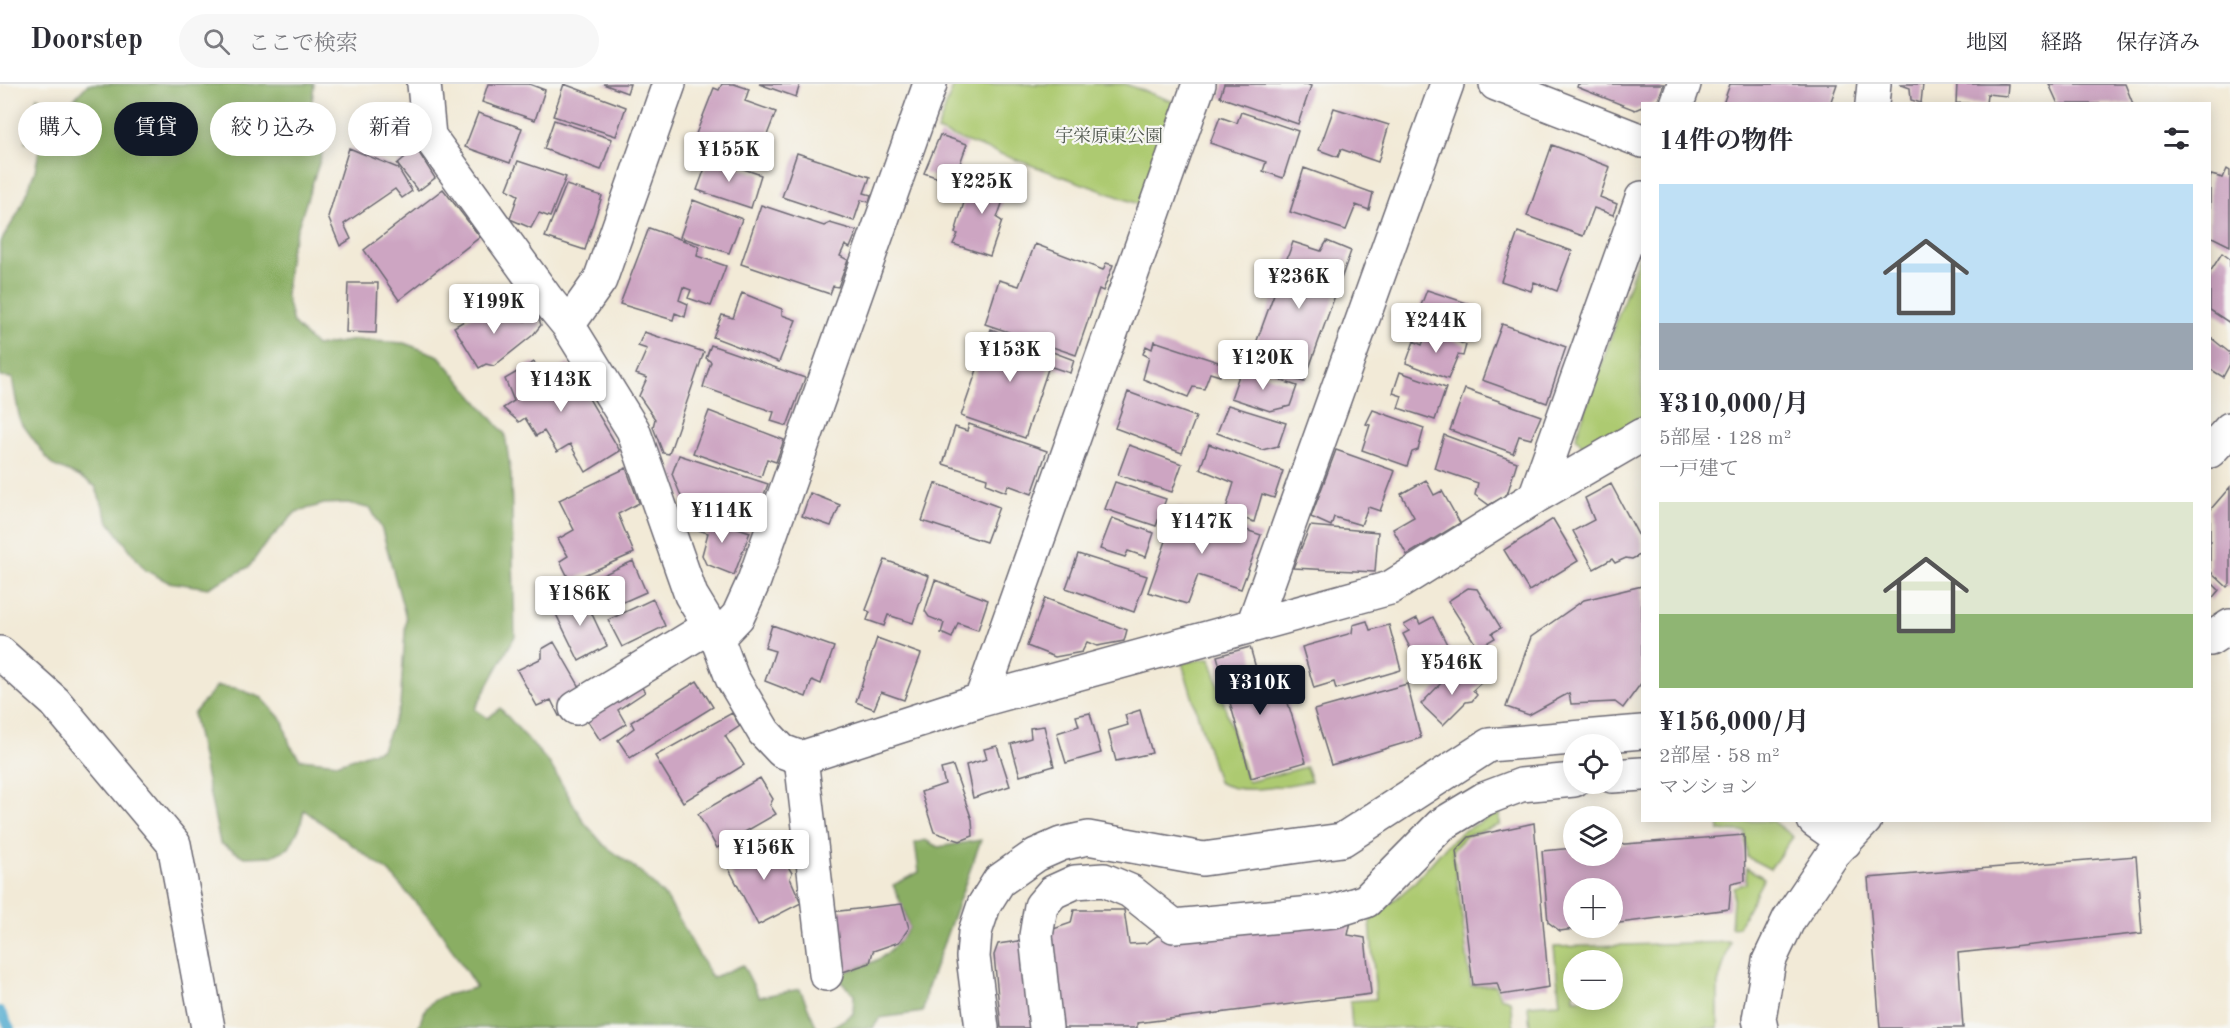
<!DOCTYPE html>
<html lang="ja">
<head>
<meta charset="utf-8">
<style>
  :root { --surface:#fff; --page:#f7f7f7; --text:#2b2b33; --muted:#7c7c81; --line:#e1e1e2; --accent:#111827 }
  body { margin:0; font-family:"Old Standard TT","Noto Serif JP",serif; background:var(--page); color:var(--text); height:100vh; display:flex; flex-direction:column; font-size:22px; white-space:nowrap }
  * { box-sizing:border-box; margin:0 }
  p { font-size:20px; color:var(--muted) }
  .icon { flex:none; width:33px; height:33px; fill:none; stroke:currentColor; stroke-width:2; stroke-linecap:round; stroke-linejoin:round }
  .map { position:relative; flex:1; overflow:hidden }
  .panel { position:absolute; left:1641px; top:18px; width:570px; height:720px; display:flex; flex-direction:column; background:var(--surface); border-radius:0px; box-shadow:0 3px 15px #0003 }
  .panel>* { flex:none }
  .banner { position:absolute; left:18px; top:18px; width:570px; height:54px; display:flex; gap:12px }
  .fabs { position:absolute; left:1563px; top:650px; display:grid; gap:12px }
  .fabs a { display:grid; place-items:center; width:60px; height:60px; border-radius:50%; background:var(--surface); box-shadow:0 3px 15px #0003; font-size:30px }
  .price { position:absolute; translate:-50% -51px; padding:0 14px; border-radius:6px; background:#fff; color:#222; font-size:20px; line-height:39px; filter:drop-shadow(0 2px 3px #0008) }
  .price::after { content:''; position:absolute; left:50%; top:36px; width:18px; height:14px; margin-left:-9px; background:inherit; clip-path:polygon(0 0,100% 0,50% 100%) }
  .price.current { background:var(--accent); color:#fff }
  ul { padding:0; list-style:none }
  li { display:grid; align-content:center; gap:12px; height:318px; padding:0 18px }
  li span { display:grid; place-items:center; height:186px; border-radius:0px; color:#555 }
  li>.icon { margin-inline-start:auto }
  span .icon { width:108px; height:108px; fill:#fffc; stroke-width:1 }
  li b { font-size:26px }
  h2 { display:flex; justify-content:space-between; align-items:center; height:72px; padding:0 18px; font-size:26px }
  .tag { padding:0 21px; border-radius:27px; background:var(--surface); box-shadow:0 3px 15px #0003; font-size:21px; line-height:54px }
  .tag.current { background:var(--accent); color:#fff }
  header { display:flex; align-items:center; gap:36px; box-sizing:border-box; height:84px; padding:0 30px; background:var(--surface); border-bottom:2px solid var(--line) }
  header strong { font-size:28px }
  nav { display:flex; gap:33px; margin-inline-start:auto; font-size:21px }
  .search { width:420px; height:54px; background:var(--page); display:flex; align-items:center; gap:15px; box-sizing:border-box; padding:0 21px; border-radius:33px; color:var(--muted); font-size:22px }
  .map>svg:first-child { display:block }
</style>
</head>
<body>
<header>
<strong>Doorstep</strong>
<div class="search"><svg class="icon" aria-label="search" viewBox="0 0 24 24"><circle cx="10" cy="10" r="6"/><path d="M15 15l6 6"/></svg>ここで検索</div>
<nav><a>地図</a><a>経路</a><a>保存済み</a></nav>
</header>
<div class="map">
<svg width="2230" height="944" viewBox="0 0 2230 944">
  <rect width="100%" height="100%" fill="#f6f6f2"/>
  <filter id="ink" filterUnits="userSpaceOnUse"><feTurbulence type="fractalNoise" baseFrequency=".0167" numOctaves="2"/><feDisplacementMap in="SourceGraphic" scale="12" xChannelSelector="R" yChannelSelector="G"/><feConvolveMatrix kernelMatrix="1 2 1 2 8 2 1 2 1" color-interpolation-filters="sRGB"/></filter>
  <filter id="wash" filterUnits="userSpaceOnUse"><feTurbulence type="fractalNoise" baseFrequency=".008" numOctaves="4" result="noise"/><feDisplacementMap in="SourceGraphic" scale="24" xChannelSelector="R" yChannelSelector="G"/><feGaussianBlur stdDeviation="1.35" result="paint"/><feColorMatrix in="noise" values="0 0 0 0 0 0 0 0 0 0 0 0 0 0 0 0 0 1.4 0 .05"/><feComposite in="paint" operator="in"/></filter>
  <g filter="url(#wash)">
    <rect width="100%" height="100%" fill="#f2ead7"/>
    <path fill="#adca71" stroke="#687656" stroke-width="1.5" fill-rule="evenodd" d="M954,0H1125L1177,19L1141,121L937,47Z
      M1642,164V334L1586,367L1576,353Z
      M1210,574L1248,698L1306,683L1311,697C1283,701 1244,713 1218,698L1182,579Z
      M1500,728V741L1466,752L1453,766L1471,902L1495,901L1500,913L1510,916L1514,944H1352L1350,917L1376,915L1370,837L1413,800L1446,762L1463,747Z
      M1718,737H1772L1793,753L1770,785L1747,773L1745,748L1719,747Z
      M1747,784L1764,794L1738,843L1731,844L1734,803L1746,799Z
      M1730,858L1718,900V944H1530L1528,921L1560,919L1554,863ZM1574,876H1612V915H1574Z"/>
    <path fill="#8aae63" stroke="#56684f" stroke-width="1.5" d="M88,0H314L308,53L328,52L290,167L286,211L293,239L316,262L356,256L404,259L439,272L505,350L511,391L515,552L475,625L488,634L500,624L550,680L584,738L604,761L642,789L668,816L712,894L743,881L759,913L800,905L817,944H418C421,937 423,927 428,922C440,908 460,910 476,903L441,848L389,788L304,726L300,743L289,764L272,772L244,773L220,759L193,630L217,602L236,604L262,614L283,637L290,661L300,675L339,679L382,665L400,622L406,534L382,446L371,425L348,419L324,420L296,428L263,463L249,483L208,504L168,498L145,486L109,438L95,402L78,392L52,381L20,337L12,294L0,293V159L18,129L35,87L40,63L25,58L37,13L63,27Z
      M925,756L938,763L981,756L926,908L923,928L880,934L873,944H831L853,930L854,910L840,897L837,890C876,878 884,878 909,844L905,829L893,801L919,788L915,759Z"/>
    <g fill="none" stroke-linecap="round" stroke-linejoin="round">
      <path stroke="#53acd0" stroke-width="10" d="M0,927L10,944"/>
    </g>
    <g id="blocks">
      <path fill="#cda5c2" d="M488,0H529L545,6L535,36L482,18Z
        M564,0L626,23L616,52L553,32Z
        M603,0H630L627,9Z
        M722,0H734L749,5L745,17L776,28L756,79L694,55L714,4L719,6Z
        M759,0H800L796,13Z
        M1224,0H1307L1311,2L1298,40L1220,13Z
        M1578,0H1664L1658,16L1650,20H1642V23L1635,26L1577,3Z
        M1730,0H1837L1830,20H1723Z
        M1899,0H1923L1921,19L1911,16L1910,4Z
        M1957,0H2008L2007,12L1987,10L1986,20L1956,19Z
        M2049,0H2125L2133,20H2058Z
        M1334,24L1389,41L1378,78L1341,65L1338,73L1319,66Z
        M1241,28L1298,47L1283,94L1263,87L1266,78L1210,59L1220,33L1237,39Z
        M478,29L522,44L510,79L465,63Z
        M554,36L612,55L601,86L544,65Z
        M940,51L967,60L953,99L924,89Z
        M1552,61L1610,83L1600,113L1617,120L1613,131L1594,124L1583,152L1527,132Z
        M349,64L398,84L412,107L402,114L395,105L344,140L351,155L340,162L328,133Z
        M416,64L435,94L418,107L397,80Z
        M797,69L870,93L864,109L871,111L869,118L861,116L854,137L782,113Z
        M709,73L761,91L751,124L697,106Z
        M518,77L566,93L550,133L539,129L531,144L510,135L518,111L507,105Z
        M1304,84L1373,109L1369,126L1356,121L1346,146L1290,128Z
        M976,85L1010,97L997,134L1002,137L990,172L953,160L958,150L955,149L967,108L979,112L983,100L973,96Z
        M2227,85L2230,87V162L2210,152V95L2211,91L2223,94Z
        M566,101L602,112L585,166L545,153Z
        M443,105L480,153L399,216L364,166Z
        M693,116L742,135L729,169L680,153Z
        M761,121L824,142L830,139L857,147L850,164L845,161L840,172L848,176L838,203L833,202L830,210L741,180Z
        M649,144L699,162L697,172L726,182L711,222L688,214L691,206L683,203L679,216L688,220L685,233L675,229L673,236L620,220Z
        M1518,148L1572,167L1557,207L1534,198L1531,207L1501,197Z
        M1327,157L1351,167L1304,298L1248,281L1293,158L1321,167Z
        M1035,160L1103,186L1106,179L1113,181L1103,207L1099,205L1076,271L985,240L999,196L1019,202Z
        M2222,169L2230,175V239L2210,226V188Z
        M348,199H378L376,249L346,248Z
        M1427,206L1476,222L1467,252L1416,234Z
        M742,209L782,225V231L796,236L779,278L713,253L722,231L733,234Z
        M490,221L494,229L525,237L538,232L541,241L533,251L494,282L486,280L479,284L454,243Z
        M1502,240L1566,263L1547,319L1482,296Z
        M991,245L1074,276L1070,289L1049,282L1025,354L961,332Z
        M1428,246L1466,261L1463,272L1458,271L1448,295L1406,279L1414,257L1422,261Z
        M644,248L704,268L669,370L663,369L653,343L655,335L639,312L647,294L636,290L647,265L638,262Z
        M2210,253L2230,269V280L2223,293L2210,285Z
        M1154,257L1224,280L1220,292L1210,289L1204,305L1193,303L1188,313L1143,295L1149,273L1143,270L1146,262L1152,265Z
        M711,261L805,294L787,342L771,337L774,328L703,303L711,278L706,274Z
        M534,278L545,294L568,279L620,367L586,388L570,360L557,368L544,347L536,352L525,334L519,338L503,324L514,317L505,295Z
        M1242,283L1297,302L1290,322L1270,327L1231,314Z
        M1400,288L1446,304L1435,336L1398,324L1402,312L1393,309Z
        M1465,305L1541,332L1531,355L1519,352L1513,369L1450,346Z
        M1128,308L1196,333L1182,369L1115,344Z
        M1228,321L1286,339L1278,362L1262,366L1217,349Z
        M1373,326L1424,344L1418,366L1412,368L1407,382L1362,366L1370,341L1366,340Z
        M709,327L784,356L776,378L767,375L761,393L693,369Z
        M969,340L1047,367L1032,410L1008,401L1006,408L986,400L987,394L943,380L955,343L967,347Z
        M1444,351L1517,378L1507,411L1489,421L1475,411L1478,399L1434,384Z
        M1209,360L1283,387L1274,414L1262,410L1254,438L1225,428L1234,399L1200,385Z
        M1129,361L1182,380L1172,408L1118,391Z
        M1336,366L1395,387L1380,427L1368,423L1361,441L1334,433L1331,442L1311,433Z
        M679,371L768,400L753,440L683,417L672,390Z
        M626,384L639,419L618,430L634,469L570,497L560,477L568,472L558,455L574,446L559,416Z
        M1426,396L1434,411L1442,407L1460,439L1407,471L1393,445L1414,433L1401,410Z
        M1115,398L1166,415L1156,442L1105,425Z
        M935,399L999,423L986,458L922,437Z
        M1611,400L1642,458V470L1632,475L1626,474L1615,479L1612,475L1594,485L1573,447L1594,436L1585,414Z
        M2230,403V500L2227,503L2210,487V426Z
        M810,409L840,421L831,442L802,432Z
        M1178,423L1261,451L1241,505L1198,491L1187,520L1148,508Z
        M696,430L750,448L734,491L706,480L702,471L708,449L692,444Z
        M1112,434L1154,449L1146,473L1128,467L1125,473L1100,465Z
        M1553,435L1578,477L1529,507L1504,466Z
        M1310,442L1378,448L1375,488L1293,484Z
        M1078,470L1147,492L1134,528L1066,504Z
        M885,476L929,492L913,539L888,531L884,542L867,536L870,528L866,526Z
        M633,477L646,508L601,528L587,498Z
        M935,496L988,516L978,546L958,539L952,554L941,549L944,539L929,533L925,527Z
        M2210,497L2219,506L2210,517Z
        M1642,502V598L1623,624L1615,618L1571,620L1569,609L1529,631L1506,623L1531,553L1584,516Z
        M1468,504L1477,505L1501,544L1492,549L1495,554L1478,564L1448,517Z
        M582,509L607,562L579,577L553,524Z
        M1045,514L1127,546L1124,557L1097,562L1087,558L1082,568L1055,573L1027,562Z
        M653,515L665,542L622,563L608,536Z
        M1433,533L1453,572L1449,579L1424,591L1403,550L1409,547L1404,541L1417,534L1420,540Z
        M1367,537L1370,546L1389,541L1401,586L1336,605L1334,598L1314,604L1302,563L1352,549L1353,541Z
        M772,541L834,563L821,600L812,596L806,613L765,597L775,567L765,564Z
        M877,554L921,570L904,616L881,608L874,625L856,618Z
        M554,558L581,605L563,614L569,628L559,632L551,616L537,622L517,586L542,574V565Z
        M1250,563L1261,602L1281,596L1306,678L1251,694L1217,572Z
        M1470,583L1482,598L1473,606L1477,611L1472,617L1466,618L1443,641L1421,620L1444,596L1453,599Z
        M697,597L713,623L630,674L618,656L634,644L631,638Z
        M638,598L645,608L618,626L626,640L600,656L585,633Z
        M1407,600L1421,654L1331,681L1314,626Z
        M1140,626L1152,669L1116,677L1108,647L1128,641L1125,631Z
        M732,629L740,642L725,652L744,681L683,718L655,672Z
        M1090,629L1101,669L1066,679L1057,649L1079,642L1076,632Z
        M1044,642L1054,682L1020,692L1011,660L1031,654L1030,644Z
        M997,662L1010,702L973,714L966,681L987,675L984,665Z
        M953,682L972,736L973,752L960,757L934,748L921,708L945,700L941,685Z
        M760,694L773,715L770,721L776,730L717,764L698,730Z
        M1534,739L1549,903L1501,911L1497,899L1473,901L1456,767L1469,753Z
        M1744,751L1745,797L1731,800L1729,825L1612,840V804H1574V845L1560,847L1548,838L1542,767L1574,764V771H1612V761Z
        M763,754L771,758L777,771L783,774L792,789L790,794L801,819L758,841L728,783L734,780L730,772Z
        M2136,772L2142,849L1958,869L1963,944H1880L1868,794Z
        M902,820L909,844L899,858L873,867L870,879L837,890L831,828Z
        M1074,826H1124L1129,860L1147,859L1157,852L1352,833L1348,851L1365,854L1371,910L1137,939V944H1001L994,871L998,860L1046,853L1045,848L1071,839Z"/>
    </g>
  </g>
  <g filter="url(#ink)">
    <use href="#blocks" fill-opacity="0" stroke="#6b6872" stroke-width="1.5"/>
    <g fill="none" stroke-linecap="round" stroke-linejoin="round">
      <g stroke="#6b6872" stroke-width="36">
        <path id="minor" d="M424,0L429,52L546,214L568,241L633,346L691,511L717,554L732,594L764,648L782,667L801,674L981,616L1390,504L1535,413L1642,351
          M1496,0L1642,57
          M1677,20L1684,0
          M1872,20L1874,0
          M568,241L600,196L669,0
          M2210,367L2230,345
          M1535,413L1642,114
          M1253,541L1447,0
          M717,554L738,532L754,497L930,0
          M2210,555L2230,542
          M0,569L55,618L174,760L208,944
          M981,616L1199,0
          M576,624L710,542
          M801,674L826,890
          M1612,692L1642,690
          M1814,736L1845,758
          M982,944L973,873L975,848L984,821L999,797L1036,771L1061,760L1088,754L1203,775L1342,756L1489,661L1642,648
          M1046,944L1036,852L1041,822L1053,808L1075,798L1104,796L1130,807L1174,842L1334,827L1366,817L1441,741L1484,715L1521,701L1574,696
          M1761,944L1759,935L1769,877L1789,835L1833,770L1865,736"/>
      </g>
      <use href="#minor" stroke="#fff" stroke-width="33"/>
    </g>
  </g>
  <g text-anchor="middle" dominant-baseline="central" stroke-width="4.5" stroke-linejoin="round" paint-order="stroke">
    <g font-size="18" fill="#4c544b" stroke="#f6f6f2">
      <text x="1109" y="53">宇栄原東公園</text>
    </g>
  </g>
</svg>
<div class="fabs">
<a><svg class="icon" aria-label="locate" viewBox="0 0 24 24"><circle cx="12" cy="12" r="6"/><path d="M12 2v4M12 18v4M2 12h4M18 12h4"/></svg></a>
<a><svg class="icon" aria-label="layers" viewBox="0 0 24 24"><path d="M12 4l9 5-9 5-9-5zM3 14l9 5 9-5"/></svg></a>
<a>+</a>
<a>−</a>
</div>
<b class="price" style="left:729px;top:99px">¥155K</b>
<b class="price" style="left:982px;top:131px">¥225K</b>
<b class="price" style="left:1299px;top:226px">¥236K</b>
<b class="price" style="left:494px;top:251px">¥199K</b>
<b class="price" style="left:1436px;top:270px">¥244K</b>
<b class="price" style="left:1010px;top:299px">¥153K</b>
<b class="price" style="left:1263px;top:307px">¥120K</b>
<b class="price" style="left:561px;top:329px">¥143K</b>
<b class="price" style="left:722px;top:460px">¥114K</b>
<b class="price" style="left:1202px;top:471px">¥147K</b>
<b class="price" style="left:580px;top:543px">¥186K</b>
<b class="price" style="left:1452px;top:612px">¥546K</b>
<b class="price current" style="left:1260px;top:632px">¥310K</b>
<b class="price" style="left:764px;top:797px">¥156K</b>
<div class="banner">
<a class="tag">購入</a>
<a class="tag current">賃貸</a>
<a class="tag">絞り込み</a>
<a class="tag">新着</a>
</div>
<section class="panel">
<h2>14件の物件<svg class="icon" aria-label="filters" viewBox="0 0 24 24"><path d="M4 7h16M4 17h16"/><circle cx="9" cy="7" r="2"/><circle cx="15" cy="17" r="2"/></svg></h2>
<ul>
<li><span style="background:linear-gradient(#bfe0f5 75%,#9aa5b1 0)"><svg class="icon" aria-label="home" viewBox="0 0 24 24"><path d="M3 11l9-7 9 7M6 9v11h12V9"/></svg></span><div><b>¥310,000/月</b><p>5部屋 · 128 m²</p><p>一戸建て</p></div></li>
<li><span style="background:linear-gradient(#dfe7d0 60%,#8fb573 0)"><svg class="icon" aria-label="home" viewBox="0 0 24 24"><path d="M3 11l9-7 9 7M6 9v11h12V9"/></svg></span><div><b>¥156,000/月</b><p>2部屋 · 58 m²</p><p>マンション</p></div></li>
</ul>
</section>
</div>
</body>
</html>
